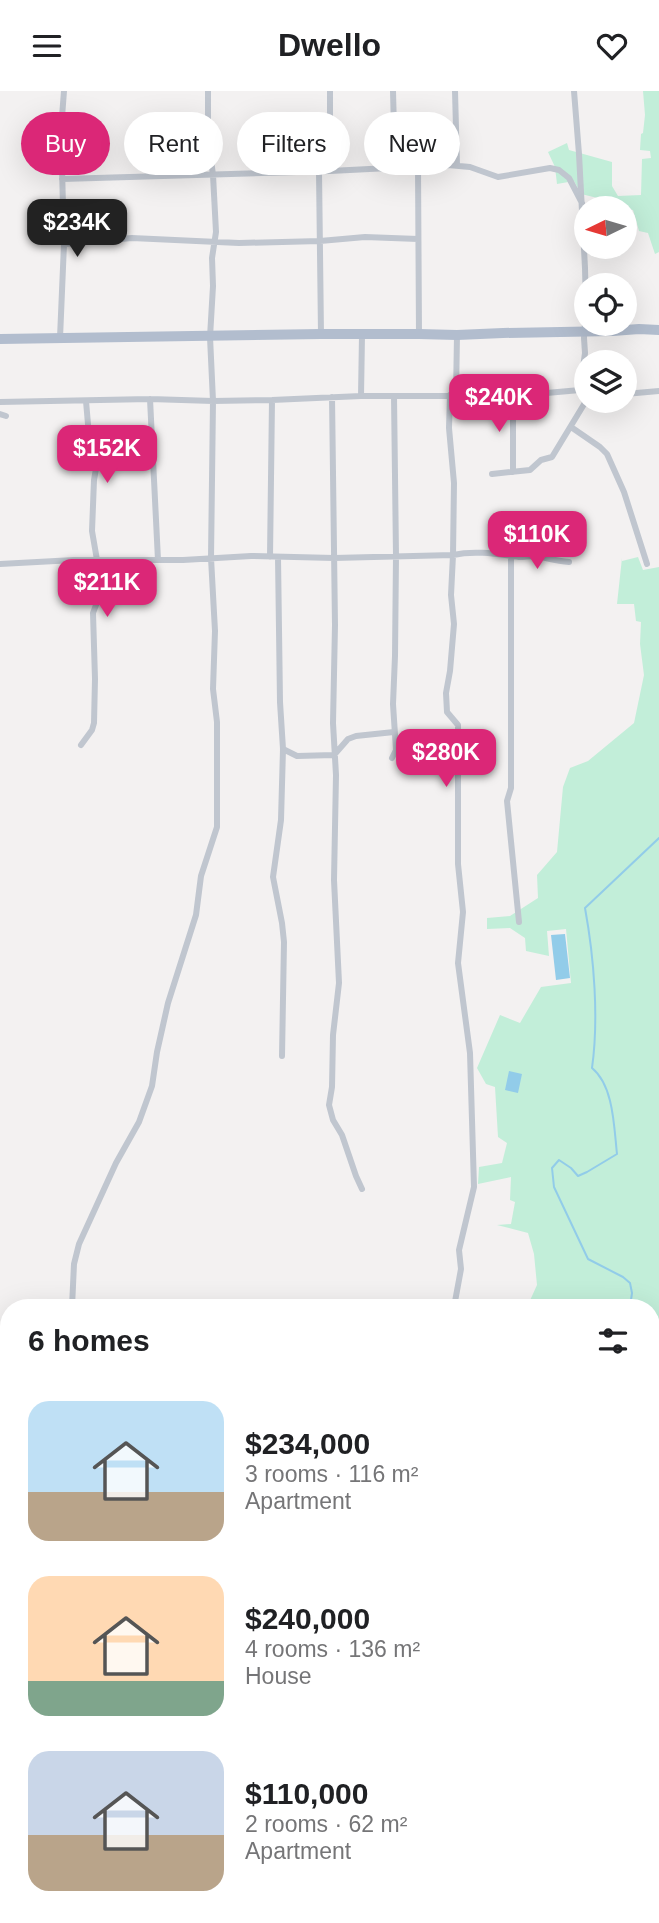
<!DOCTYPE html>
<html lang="en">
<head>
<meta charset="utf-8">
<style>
  :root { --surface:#fff; --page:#f6f6f6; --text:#202124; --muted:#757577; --accent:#db2777 }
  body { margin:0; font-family:Arial,sans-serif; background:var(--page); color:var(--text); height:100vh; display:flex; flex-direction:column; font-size:26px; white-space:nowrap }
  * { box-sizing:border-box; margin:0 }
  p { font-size:23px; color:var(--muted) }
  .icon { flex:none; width:38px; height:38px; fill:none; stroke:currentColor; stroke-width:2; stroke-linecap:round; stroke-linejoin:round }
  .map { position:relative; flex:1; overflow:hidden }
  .panel { position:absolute; left:0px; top:1208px; width:660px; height:625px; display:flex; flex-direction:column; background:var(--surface); border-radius:28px 28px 0 0; box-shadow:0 7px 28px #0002 }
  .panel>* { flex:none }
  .top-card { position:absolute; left:21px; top:21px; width:618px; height:63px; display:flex; gap:14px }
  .needle { width:46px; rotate:265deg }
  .fabs { position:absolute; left:574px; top:105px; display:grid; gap:14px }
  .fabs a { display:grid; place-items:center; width:63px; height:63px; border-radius:50%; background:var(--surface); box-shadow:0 7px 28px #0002; font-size:35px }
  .price { position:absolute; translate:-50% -60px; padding:0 16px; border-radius:14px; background:var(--accent); color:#fff; font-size:23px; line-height:46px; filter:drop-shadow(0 2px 4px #0008) }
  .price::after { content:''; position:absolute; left:50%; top:42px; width:21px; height:16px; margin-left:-10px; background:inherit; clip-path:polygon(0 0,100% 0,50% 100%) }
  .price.current { background:#222; color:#fff }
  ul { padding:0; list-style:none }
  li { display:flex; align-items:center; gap:21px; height:175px; padding:0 28px }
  li span { display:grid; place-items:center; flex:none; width:196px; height:140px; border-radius:21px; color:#555 }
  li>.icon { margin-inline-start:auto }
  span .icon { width:84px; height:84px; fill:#fffc; stroke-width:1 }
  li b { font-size:30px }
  h2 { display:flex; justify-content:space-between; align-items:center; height:84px; padding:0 28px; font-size:30px }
  .chip { padding:0 24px; border-radius:32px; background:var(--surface); box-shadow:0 7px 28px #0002; font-size:24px; line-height:63px }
  .chip.current { background:var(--accent); color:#fff }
  header { display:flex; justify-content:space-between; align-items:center; height:91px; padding:0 28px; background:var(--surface); font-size:32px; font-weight:600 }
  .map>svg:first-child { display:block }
</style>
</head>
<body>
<header><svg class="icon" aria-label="menu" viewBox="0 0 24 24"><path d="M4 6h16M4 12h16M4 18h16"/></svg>Dwello<svg class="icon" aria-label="heart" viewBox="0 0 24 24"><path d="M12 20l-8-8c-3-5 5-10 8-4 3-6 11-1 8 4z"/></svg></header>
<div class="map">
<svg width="659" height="1832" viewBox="0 0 659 1832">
  <rect width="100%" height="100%" fill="#f3f1f1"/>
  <path fill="#c2eed9" d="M643,0H659V161L655,163L648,142L639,140L633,119L615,117L606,109L581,103L574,90L557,93L555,76L548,61L567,52L569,59L612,71V95L618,105L641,104L642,68L651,67L650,60L640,59L641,43L643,42L645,24Z
    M638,466L643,479L659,476V1827L657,1832H326L332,1824H651V1216H527L537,1194L534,1163L528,1142L497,1134L511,1133L515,1111L510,1109L511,1086L478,1093L479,1076L502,1072L507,1052L498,1046L495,996L486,993L477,977L500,924L520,932L541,896L571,892L566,838L547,840L549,865L526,860L525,847L510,837L487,838V827L510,825L538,807L537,784L557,761L563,696L570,677L588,670L634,632L644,584L640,553L641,531L636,530L634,513H617L622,467V470Z"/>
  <path fill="#92cce9" d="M565,843L570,887L556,889L551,844Z
    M509,980L522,983L518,1002L505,999Z"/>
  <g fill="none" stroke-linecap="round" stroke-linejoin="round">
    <path stroke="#92cce9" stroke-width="2" d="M630,1216L632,1202L630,1192L623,1186L588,1168L554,1096L552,1077L559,1069L571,1077L578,1085L587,1081L617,1063C614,1037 614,995 592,977C599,928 594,866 585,817L659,747
      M416,1832L417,1824"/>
    <path stroke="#c0c6cf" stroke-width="6" d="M393,0L395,76
      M455,0L457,74
      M574,0L579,63L585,177L586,219L584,247L585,262L580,299
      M418,75L419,243
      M319,80L321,243
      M330,80V0
      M62,88L330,80L448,74L470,76L498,86L550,77L559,79L569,87L582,112
      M64,153L132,147L239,152L320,150L365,146L418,148
      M60,247L64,153L61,39L64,0
      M625,303L659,300
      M450,304L449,337L454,392L453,464L451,504L454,533L450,580L446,602L447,621L458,634V773L463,821L458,872L470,962L474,1096L459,1159L461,1178L454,1216
      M456,304L457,244
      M361,305L362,244
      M513,305V381
      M332,306L335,534L333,632L336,684L334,789L339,892L333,944L332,996L329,1014L333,1029L342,1044L356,1085L362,1098
      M150,308L158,469
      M0,311L150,308L213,310L272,309L361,305H513L580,299L586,301
      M0,323L6,325
      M571,336L600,356L607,363L624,401L647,473
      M492,383L530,379L541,369L552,366L586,310
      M511,463V697L507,710L519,831
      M270,466L272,309
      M278,466L280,611L283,658L281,729L273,786L282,832L284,851L282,965
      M0,473L74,469H183L251,465L334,467L453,464C475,459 497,463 519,466C525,466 530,465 536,465C548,467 555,470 569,471
      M81,654L92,639L94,632L95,588L93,522L99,506L97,469L92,440L94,389L97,372L89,345L86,310
      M283,658L297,665L334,664
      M334,664L348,648L356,645L394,641
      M392,667L396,659L393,613L395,565L396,465L394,305
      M72,1216L74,1173L79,1153L116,1072L139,1031L152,995L157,961L168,912L196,824L201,785L217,736V631L213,598L215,540L211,467L213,310L210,246L213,195L212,167L216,141L213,84L208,46V0
      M0,1433L9,1415
      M651,1755L659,1746
      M94,1832L97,1824
      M576,1832L583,1824"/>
    <path stroke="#b2bdce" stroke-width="10" d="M0,248L321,243H419L457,244L503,242L613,240L639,238L659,239"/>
  </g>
</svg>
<div class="fabs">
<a><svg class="needle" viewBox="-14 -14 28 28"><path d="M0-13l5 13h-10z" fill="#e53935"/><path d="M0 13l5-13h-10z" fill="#757577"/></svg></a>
<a><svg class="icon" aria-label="locate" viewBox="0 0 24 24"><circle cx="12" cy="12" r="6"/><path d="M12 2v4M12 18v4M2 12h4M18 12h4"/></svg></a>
<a><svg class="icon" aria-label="layers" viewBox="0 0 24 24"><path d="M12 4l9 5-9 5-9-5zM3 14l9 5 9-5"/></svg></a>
</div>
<b class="price current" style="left:77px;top:168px">$234K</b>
<b class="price" style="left:499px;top:343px">$240K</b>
<b class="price" style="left:107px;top:394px">$152K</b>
<b class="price" style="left:537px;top:480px">$110K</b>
<b class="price" style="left:107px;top:528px">$211K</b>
<b class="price" style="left:446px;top:698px">$280K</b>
<div class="top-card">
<a class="chip current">Buy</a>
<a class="chip">Rent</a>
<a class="chip">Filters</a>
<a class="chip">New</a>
</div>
<section class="panel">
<h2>6 homes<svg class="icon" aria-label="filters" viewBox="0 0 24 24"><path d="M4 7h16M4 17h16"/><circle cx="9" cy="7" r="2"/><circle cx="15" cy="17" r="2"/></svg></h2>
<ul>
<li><span style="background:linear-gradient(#bfe0f5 65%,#b9a48a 0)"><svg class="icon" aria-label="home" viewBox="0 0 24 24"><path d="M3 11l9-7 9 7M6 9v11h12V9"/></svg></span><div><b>$234,000</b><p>3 rooms · 116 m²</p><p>Apartment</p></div></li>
<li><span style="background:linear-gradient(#ffd9b3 75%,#7fa58c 0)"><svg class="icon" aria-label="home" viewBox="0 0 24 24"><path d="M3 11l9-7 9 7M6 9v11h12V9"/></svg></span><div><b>$240,000</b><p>4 rooms · 136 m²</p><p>House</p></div></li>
<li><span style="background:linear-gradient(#c9d6e8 60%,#b9a48a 0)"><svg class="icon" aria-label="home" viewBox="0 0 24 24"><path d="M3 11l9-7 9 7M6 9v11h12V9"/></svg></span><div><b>$110,000</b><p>2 rooms · 62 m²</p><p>Apartment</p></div></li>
</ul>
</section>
</div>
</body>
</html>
